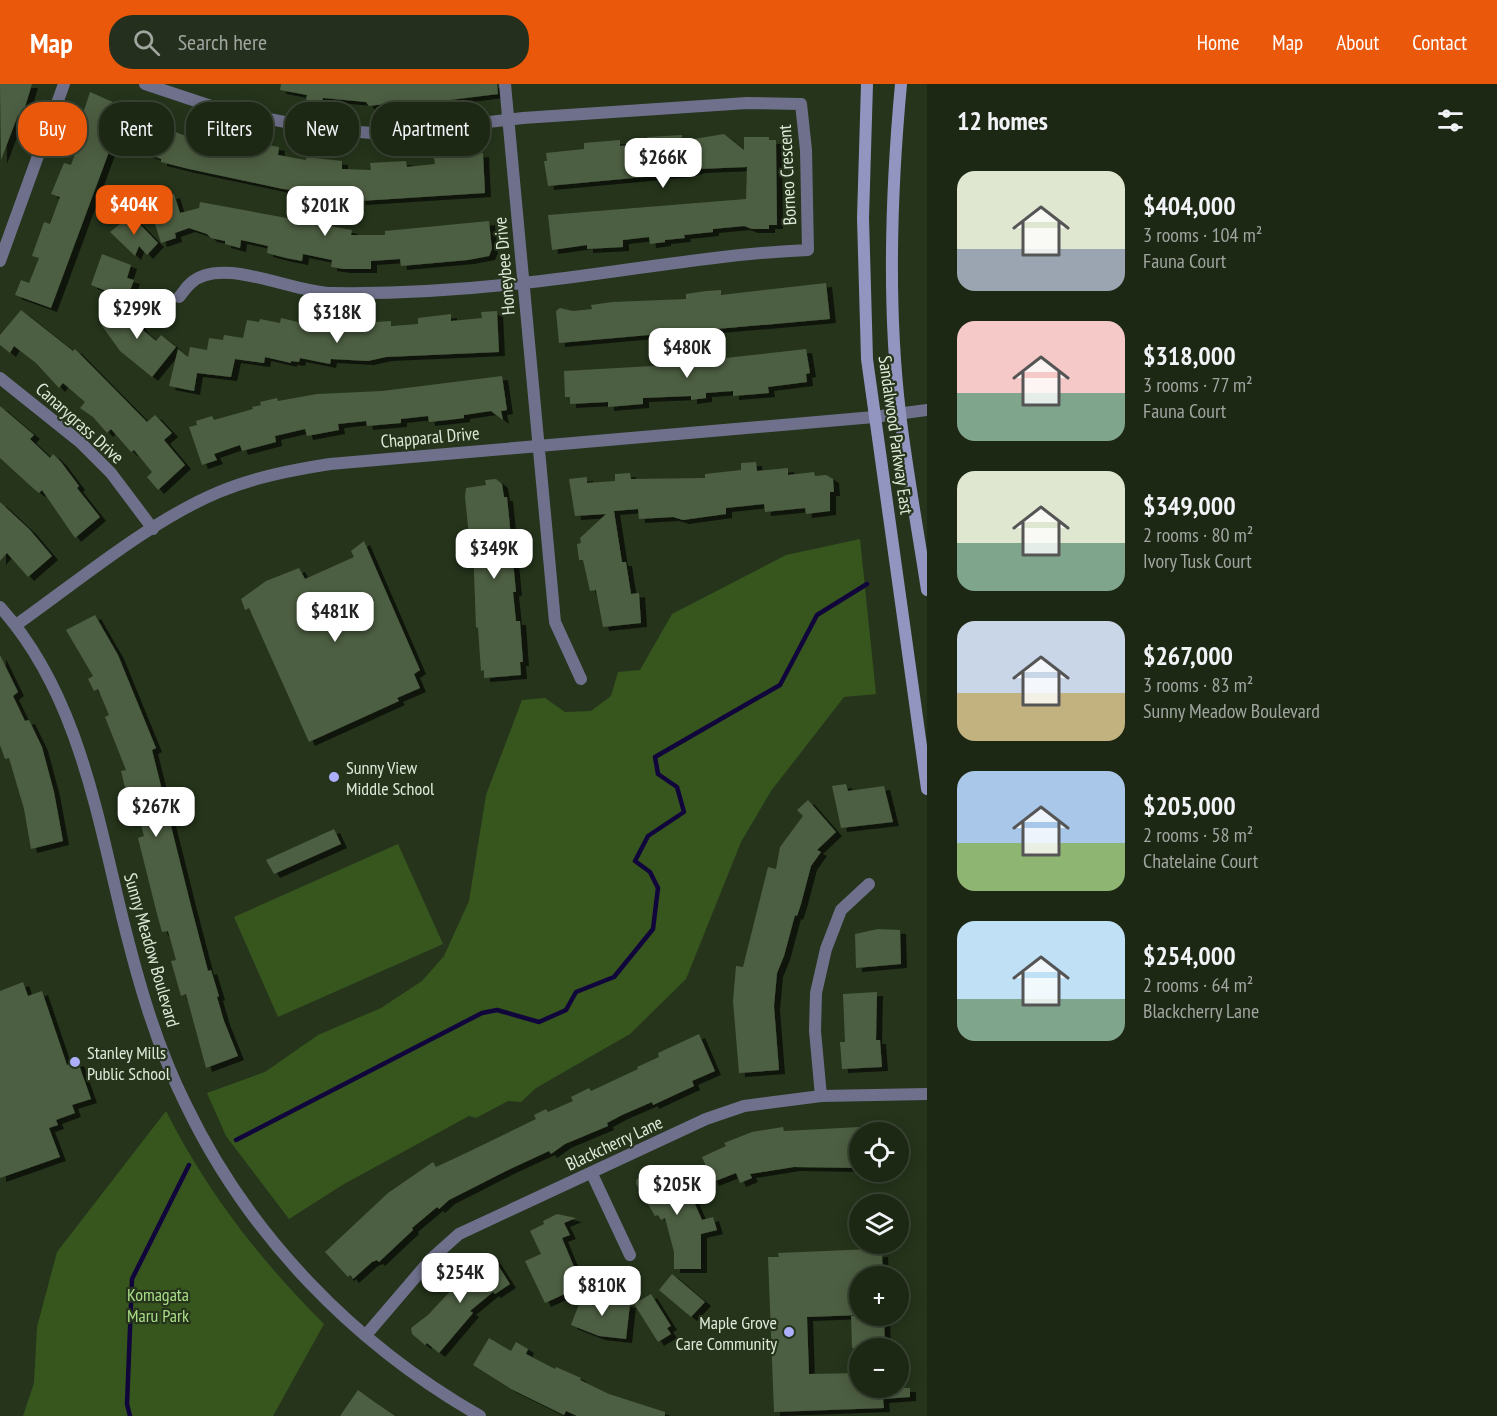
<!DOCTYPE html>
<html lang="en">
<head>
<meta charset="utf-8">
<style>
  :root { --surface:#1c2714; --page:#252f1d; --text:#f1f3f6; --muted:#a0a5a0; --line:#3a4434; --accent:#ea580c }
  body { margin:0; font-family:"PT Sans Narrow",sans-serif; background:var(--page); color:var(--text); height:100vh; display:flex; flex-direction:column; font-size:22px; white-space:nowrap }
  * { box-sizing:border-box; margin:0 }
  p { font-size:20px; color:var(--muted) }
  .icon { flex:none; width:33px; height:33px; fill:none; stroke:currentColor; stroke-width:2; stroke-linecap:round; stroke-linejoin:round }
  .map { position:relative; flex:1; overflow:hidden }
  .side { display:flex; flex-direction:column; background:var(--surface); width:570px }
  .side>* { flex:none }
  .hud { position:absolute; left:18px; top:18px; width:570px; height:54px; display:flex; gap:12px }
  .buttons { position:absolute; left:849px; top:1038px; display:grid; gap:12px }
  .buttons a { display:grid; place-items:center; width:60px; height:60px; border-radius:50%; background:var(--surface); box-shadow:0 3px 15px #0003,0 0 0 2px var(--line); font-size:30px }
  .price { position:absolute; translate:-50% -51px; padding:0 14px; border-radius:12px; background:#fff; color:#222; font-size:20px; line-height:39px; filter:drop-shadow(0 2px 3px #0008) }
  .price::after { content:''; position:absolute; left:50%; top:36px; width:18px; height:14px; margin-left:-9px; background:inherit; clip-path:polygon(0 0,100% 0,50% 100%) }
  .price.on { background:var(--accent); color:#fff }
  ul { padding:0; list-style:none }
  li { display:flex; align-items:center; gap:18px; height:150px; padding:0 30px }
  li span { display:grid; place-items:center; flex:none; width:168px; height:120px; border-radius:18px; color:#555 }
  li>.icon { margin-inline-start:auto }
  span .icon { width:72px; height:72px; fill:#fffc; stroke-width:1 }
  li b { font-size:26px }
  h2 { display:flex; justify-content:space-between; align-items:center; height:72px; padding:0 30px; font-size:26px }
  .tag { padding:0 21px; border-radius:24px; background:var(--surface); box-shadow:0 3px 15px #0003,0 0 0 2px var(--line); font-size:21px; line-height:54px }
  .tag.on { background:var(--accent); color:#fff }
  header { display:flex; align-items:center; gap:36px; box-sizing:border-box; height:84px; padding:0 30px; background:var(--accent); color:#fff }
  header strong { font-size:28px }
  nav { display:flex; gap:33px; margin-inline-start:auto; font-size:21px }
  .search { width:420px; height:54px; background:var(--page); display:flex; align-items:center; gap:15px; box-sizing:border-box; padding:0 21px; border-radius:24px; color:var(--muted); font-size:22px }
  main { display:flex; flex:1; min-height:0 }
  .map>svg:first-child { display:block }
</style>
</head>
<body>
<header>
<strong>Map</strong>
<div class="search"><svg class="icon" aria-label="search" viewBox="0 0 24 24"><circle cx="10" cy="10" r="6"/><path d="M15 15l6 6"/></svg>Search here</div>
<nav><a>Home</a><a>Map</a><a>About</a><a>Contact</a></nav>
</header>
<main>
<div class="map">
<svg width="927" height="1332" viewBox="0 0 927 1332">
  <defs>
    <filter id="shadow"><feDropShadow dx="6" dy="4" stdDeviation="0" flood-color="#0009"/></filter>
  </defs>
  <rect width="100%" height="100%" fill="#25341b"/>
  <path fill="#36561e" d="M860,455L876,610L844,613L771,707L741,758L686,895L630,950L536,1004L521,1018L508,1017L476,1034L469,1032L344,1100L289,1135L226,1052L207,1009L265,988L318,951L381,924L422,897L444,872L469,817L486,711L522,616L545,614L565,628L591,627L611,612L618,588L640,586L672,530L786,471Z
    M398,760L443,860L278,933L234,833Z
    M166,1027C207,1108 260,1176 324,1240L273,1332H23L34,1299L37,1243L57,1168Z"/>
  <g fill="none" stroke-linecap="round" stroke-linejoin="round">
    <path stroke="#11063b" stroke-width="4.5" d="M236,1056L482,929L497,926L539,938L566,926L576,908L614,893L653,845L658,804L650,788L635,777L648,752L684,728L677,703L658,690L655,673L780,601L817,531L867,500
      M130,1332L127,1320L132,1195L189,1081"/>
  </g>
  <path fill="#4d5e43" filter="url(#shadow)" d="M0,0H32L22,33L18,31L1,76Z
    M281,0H497L498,10L426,19L410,20L409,17L369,22L366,18L323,14L322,19L306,16L307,11L280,6Z
    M90,8L156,37L154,40L186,52L187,49L200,53L201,49L218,53L217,57L243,63L245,57L279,63L278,71L306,76V73L342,77V85L371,86L370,79L386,78L406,77L407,83L435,80L434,74L483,69L485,109L360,117L359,113L283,105L189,85L161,78V75L113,57L51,224L15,211L21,196L29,199L39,174L32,172L44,138L50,140L60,113L51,110L64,79L71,81L80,56L75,54Z
    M724,50L744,66V53H769V56H776L777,141H769V145H752L744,142L713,145V148L684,151L685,154L665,156V158L650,160L649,153L623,156V163L587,165V161L552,166L548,131L746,115L747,83L699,85L687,89L548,102L544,77H547L546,69L584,65V59L620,56V62L648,60L647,53L682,51V57Z
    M174,110L180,129L199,124L200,118L352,146L351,151H385V147L489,137L492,165L489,172L468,176L401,182L400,175L371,177V185H344L331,183L332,176L303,170L302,177L286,174L267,169L268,162L241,156L240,164L225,160V157L211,154L207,150L189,144L175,149L176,154L161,159L149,121L158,118L157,115Z
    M131,131L158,159L147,171L139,162L135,172L110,148Z
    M102,170L131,181L127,194L134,196L127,215L91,201Z
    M826,199L830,235L559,259L556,227L560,224L573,227L592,225L591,221L612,218L686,215V210L706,207L721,206V211Z
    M130,218L139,230L134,233L143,246L156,257L161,251L176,263L152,293L120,267L100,239Z
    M21,226L73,267L75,265L147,338L155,331L172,349L164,356L185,381L158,406L147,393L152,388L134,366L131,368L111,345L107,349L93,333L80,324L85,318L63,299L59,304L36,279L14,262L10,269L0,261V251Z
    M497,227L499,268L386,273L368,277L331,275L330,280L300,274L299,278L291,277V279L265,273L264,279L235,275L231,293L197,289L194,307L169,302L178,265L188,273L190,263L207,266L209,254L223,256L224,251L243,254L247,236L259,238L260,235L280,239L281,234L311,241L312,233L327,236L326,243L354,245L355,239L375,240V238L391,237V242L418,240V234L451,230V237L482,234L481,228Z
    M806,265L810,289L806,290L807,298L768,303L769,309L733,312V307L706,309V314L691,316V312L643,314V320L608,323V318L570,320V313H565L564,287L653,282Z
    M502,292L507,326L501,327L503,336L491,327L464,331V334L448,336L429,338L428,332L401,335V339L367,342L366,337L338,340L339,346L307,352L305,345L275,352L276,358L242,367L240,361L214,370L217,376L202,381L189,343L197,341L196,337L212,332L214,336L253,325L252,323L261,321L260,318L277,314L278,317L317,310L382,307Z
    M0,322L34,351L30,355L50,374L53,370L61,378L79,402L77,404L100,433L75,454L42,406L39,409L34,405L0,374Z
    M756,378L757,387L788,384V391L814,388L815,392L826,391L833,395L834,408H830V427L806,430L805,424L765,428L764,420L726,424V430L683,436L673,433L639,435L638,425L614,427L622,478H626L631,510L639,509L641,539L603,543L596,506L590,507L583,476H579L577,460L581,459L580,454L606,430L575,432L569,395L587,393V399L615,397V390L630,389L631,395L705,394V390L741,386V379Z
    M496,395L502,400L504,413H507L512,462L515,461L517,477H513L516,508H513L516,537H520L523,578H520L521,591L484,594V586L481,587L478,544L476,543L473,462H470L465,413L466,404L486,401L485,396Z
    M0,418L30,446L52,472L28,493L7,469L0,477Z
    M364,457L420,586L414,590L420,604L397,614L399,617L309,658L249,524L245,526L241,515L266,497L299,484L305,495L354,473L351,467Z
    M95,531L118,571L156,664L152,666L191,822L208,887L211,886L219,912L217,913L224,937L238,972L206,984L186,910L181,912L171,877L176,876L168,847L162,848L157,830L138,754L144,752L137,726L131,728L121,687L126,686L105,633L109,631L98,605L94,607L88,595L93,592L66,546Z
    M0,571L18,608L13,612L25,637L29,636L42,663L54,708L63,757L31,765L24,725L9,674L5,675L0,661Z
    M846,700L848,707L884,702L893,738L841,744L832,702Z
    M808,716L836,748L817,766L821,768L811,782L801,820L797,832L795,831L784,872L777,889L774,922L779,986L739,989L733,917L736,882L743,883L768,783L776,785L780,763L803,732L797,726Z
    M334,745L341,760L274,790L266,776Z
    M878,845L900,846L901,880L856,884L855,850Z
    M23,898L28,912L42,907L67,981L78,978L91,1015L72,1021L75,1029L56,1036L58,1041L49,1044L60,1073L0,1094V907Z
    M877,908L876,956H880L882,983L842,985L840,958H845L843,910Z
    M699,950L715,987L692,997L694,1002L653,1021L652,1018L622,1031L607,1039L608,1042L565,1060L551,1070L549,1067L508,1086L449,1116L439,1125L437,1123L412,1144L413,1146L379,1178L377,1176L372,1178L353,1195L350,1191L348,1193L325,1168L388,1109L433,1078L436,1083L466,1069L536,1035L534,1031L546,1025L548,1028L573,1017L571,1013L589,1004L591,1007L638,985L637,983L659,973L658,969Z
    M783,1043L784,1047L860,1043V1084L794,1083L750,1090L752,1094L740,1099L736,1089L713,1098L702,1073L726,1062L724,1059L752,1048Z
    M667,1081L678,1106L687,1102L702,1136L713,1133L717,1146L701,1150V1185H674V1168L665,1134L661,1136L658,1131L655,1132L636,1100V1096L644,1090Z
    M557,1130L576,1134L564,1139L570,1151L562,1154L582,1202L545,1219L525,1177L541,1170L530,1147L544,1140L543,1137Z
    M872,1165V1170L882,1169L883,1192H860V1231L807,1233L809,1290L860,1289V1304H910V1313L883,1315L884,1324L774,1328L768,1173H779L778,1169Z
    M492,1172L510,1200L495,1210L493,1208L470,1227L473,1229L439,1269L427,1259L425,1261L412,1250L411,1244L428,1231L455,1202L453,1201L475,1183L474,1181Z
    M672,1190L705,1218L691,1233L659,1206Z
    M584,1207L611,1217L630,1220L626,1255L599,1252L571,1241Z
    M651,1210L671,1242L667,1244L671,1250L658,1258L634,1220Z
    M851,1232H884L885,1264H852Z
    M489,1254L511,1267L516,1258L528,1265L526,1270L555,1285L556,1283L581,1294L580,1296L609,1310L665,1328V1332H577L566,1327L564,1331L511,1305L473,1281Z
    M358,1306L376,1319L395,1332H340Z"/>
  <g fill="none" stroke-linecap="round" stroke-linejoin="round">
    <path stroke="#6f718c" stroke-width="12" d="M145,0L223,26L321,45L385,50L523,34L747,19L801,20L806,66L808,166C712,170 618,189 523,199C460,206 395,210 332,209C294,209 221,171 191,199C186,203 183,209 179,213
      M505,0L555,538L581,595
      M0,177L64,0
      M0,294L80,358L111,389L153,445
      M16,541C77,498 151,436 219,408C255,393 292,386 330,380L874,333L927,326
      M821,1012L815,947L816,909L826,865L841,826L869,800
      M592,1090L630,1171
      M366,1251L431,1175L459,1150L706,1035L744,1022L821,1012L927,1010"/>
    <path stroke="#6f718c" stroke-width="12" d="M0,523C76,607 96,725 122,832C138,897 156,961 186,1021C249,1152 354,1260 480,1332"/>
    <path stroke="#9395c1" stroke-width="12" d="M867,0L863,134L867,275L927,705
      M901,0C891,108 887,221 900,329C907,388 918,447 927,506"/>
  </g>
  <g fill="#adaffb" stroke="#25341b" stroke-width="2">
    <circle cx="334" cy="693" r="6"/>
    <circle cx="75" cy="978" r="6"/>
    <circle cx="789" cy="1248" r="6"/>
  </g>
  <g text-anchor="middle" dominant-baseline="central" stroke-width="4.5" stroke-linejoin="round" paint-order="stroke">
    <g font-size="18" fill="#dfe9d9" stroke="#25341b">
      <text transform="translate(787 91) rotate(-93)">Borneo Crescent</text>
      <text transform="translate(504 182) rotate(-95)">Honeybee Drive</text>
      <text transform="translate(80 339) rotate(42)">Canarygrass Drive</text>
      <text transform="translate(896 351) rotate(82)">Sandalwood Parkway East</text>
      <text transform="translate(430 353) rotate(-5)">Chapparal Drive</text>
      <text transform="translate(152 866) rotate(74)">Sunny Meadow Boulevard</text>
      <text transform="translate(614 1059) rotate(-25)">Blackcherry Lane</text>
    </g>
    <g font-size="18" fill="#dfe9d9" stroke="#25341b" text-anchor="start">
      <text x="346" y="683">Sunny View<tspan x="346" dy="21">Middle School</tspan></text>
      <text x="87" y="968">Stanley Mills<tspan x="87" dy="21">Public School</tspan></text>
      <text x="777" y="1238" text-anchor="end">Maple Grove<tspan x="777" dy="21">Care Community</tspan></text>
    </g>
    <g font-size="18" fill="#aade89" stroke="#25341b">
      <text x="158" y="1210">Komagata<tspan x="158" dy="21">Maru Park</tspan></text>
    </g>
  </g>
</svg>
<div class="buttons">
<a><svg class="icon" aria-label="locate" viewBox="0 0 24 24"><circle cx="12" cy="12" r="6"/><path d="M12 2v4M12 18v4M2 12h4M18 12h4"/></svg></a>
<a><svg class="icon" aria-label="layers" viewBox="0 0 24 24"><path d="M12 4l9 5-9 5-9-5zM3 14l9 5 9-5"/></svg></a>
<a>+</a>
<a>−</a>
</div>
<b class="price" style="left:663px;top:105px">$266K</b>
<b class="price on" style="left:134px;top:152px">$404K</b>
<b class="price" style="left:325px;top:153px">$201K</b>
<b class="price" style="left:137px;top:256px">$299K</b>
<b class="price" style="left:337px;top:260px">$318K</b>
<b class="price" style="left:687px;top:295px">$480K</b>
<b class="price" style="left:494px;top:496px">$349K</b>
<b class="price" style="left:335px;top:559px">$481K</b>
<b class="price" style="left:156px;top:754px">$267K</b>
<b class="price" style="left:677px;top:1132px">$205K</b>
<b class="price" style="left:460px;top:1220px">$254K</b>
<b class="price" style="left:602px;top:1233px">$810K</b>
<div class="hud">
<a class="tag on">Buy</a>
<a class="tag">Rent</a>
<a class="tag">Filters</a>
<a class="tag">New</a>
<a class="tag">Apartment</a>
</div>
</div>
<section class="side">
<h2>12 homes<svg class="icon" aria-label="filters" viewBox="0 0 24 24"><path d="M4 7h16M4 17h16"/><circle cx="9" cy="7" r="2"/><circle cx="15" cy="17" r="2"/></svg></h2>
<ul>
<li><span style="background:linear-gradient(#dfe7d0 65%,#9aa5b1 0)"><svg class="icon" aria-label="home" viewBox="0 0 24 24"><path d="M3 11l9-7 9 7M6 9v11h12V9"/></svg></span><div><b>$404,000</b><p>3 rooms · 104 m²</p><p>Fauna Court</p></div></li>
<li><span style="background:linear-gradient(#f6c9c9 60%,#7fa58c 0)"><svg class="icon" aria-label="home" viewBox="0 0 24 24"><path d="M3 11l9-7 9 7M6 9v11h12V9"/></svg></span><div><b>$318,000</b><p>3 rooms · 77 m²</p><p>Fauna Court</p></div></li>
<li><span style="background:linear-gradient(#dfe7d0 60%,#7fa58c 0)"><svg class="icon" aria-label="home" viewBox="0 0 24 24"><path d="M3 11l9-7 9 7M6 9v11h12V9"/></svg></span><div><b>$349,000</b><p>2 rooms · 80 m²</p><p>Ivory Tusk Court</p></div></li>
<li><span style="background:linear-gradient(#c9d6e8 60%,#c2b280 0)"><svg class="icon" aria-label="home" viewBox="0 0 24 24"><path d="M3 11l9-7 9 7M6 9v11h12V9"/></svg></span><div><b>$267,000</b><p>3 rooms · 83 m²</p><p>Sunny Meadow Boulevard</p></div></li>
<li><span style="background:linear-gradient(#a9c7e8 60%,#8fb573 0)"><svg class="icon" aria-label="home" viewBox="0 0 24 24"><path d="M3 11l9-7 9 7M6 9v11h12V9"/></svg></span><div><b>$205,000</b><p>2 rooms · 58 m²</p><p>Chatelaine Court</p></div></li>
<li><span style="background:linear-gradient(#bfe0f5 65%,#7fa58c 0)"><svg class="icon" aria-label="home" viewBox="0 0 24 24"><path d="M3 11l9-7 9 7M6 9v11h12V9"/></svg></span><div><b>$254,000</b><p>2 rooms · 64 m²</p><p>Blackcherry Lane</p></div></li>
</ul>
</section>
</main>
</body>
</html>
